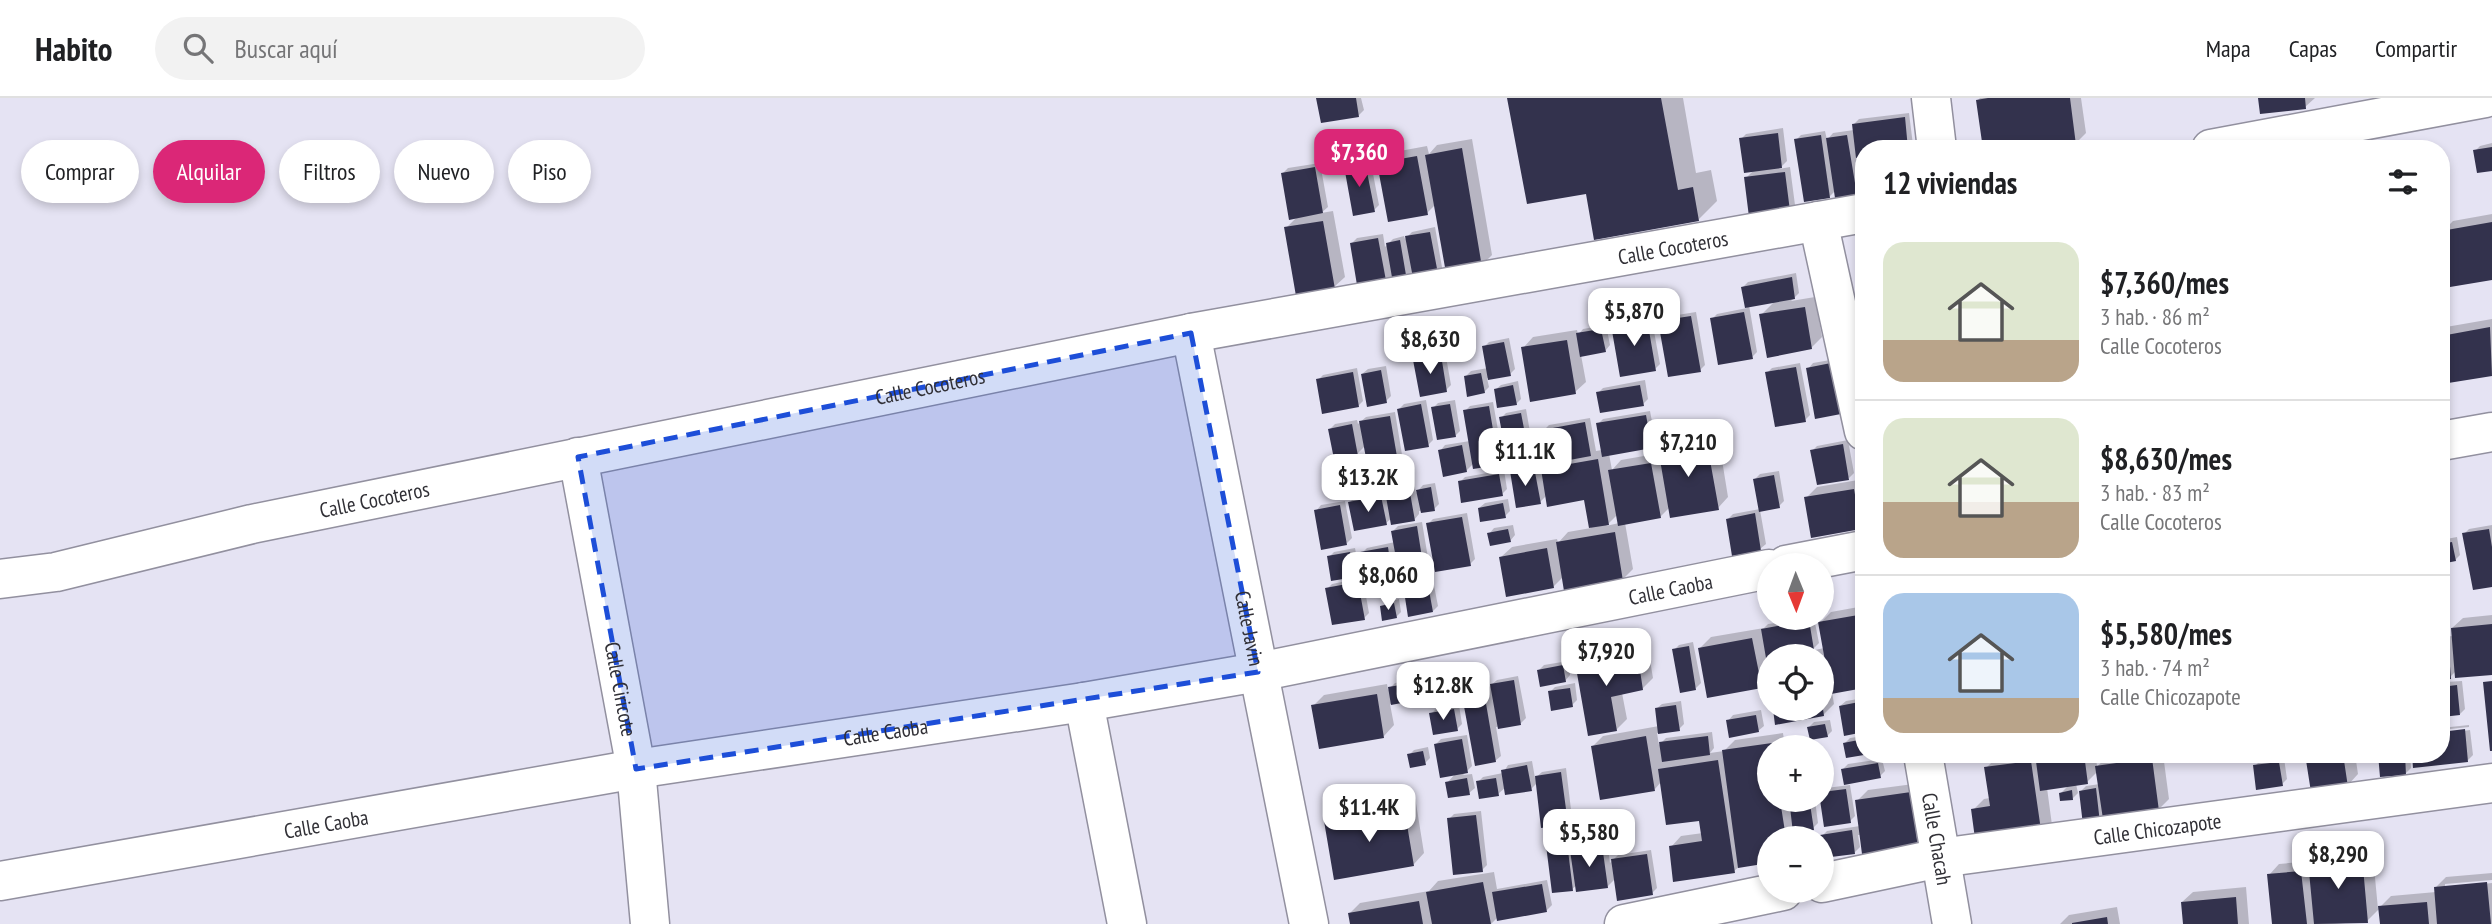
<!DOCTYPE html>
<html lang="es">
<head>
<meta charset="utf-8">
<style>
  :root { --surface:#fff; --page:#f2f2f2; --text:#202124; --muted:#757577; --line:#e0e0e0; --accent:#db2777 }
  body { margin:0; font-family:"PT Sans Narrow",sans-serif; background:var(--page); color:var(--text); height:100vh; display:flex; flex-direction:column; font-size:26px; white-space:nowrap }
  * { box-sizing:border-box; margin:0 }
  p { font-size:23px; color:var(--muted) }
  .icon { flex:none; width:38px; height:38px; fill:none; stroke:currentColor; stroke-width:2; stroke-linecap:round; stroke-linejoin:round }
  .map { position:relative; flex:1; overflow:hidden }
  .side { position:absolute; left:1855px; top:42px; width:595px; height:623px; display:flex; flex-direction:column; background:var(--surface); border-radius:28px; box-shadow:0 4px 10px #0003 }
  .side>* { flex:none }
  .banner { position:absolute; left:21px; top:42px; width:665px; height:63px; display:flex; gap:14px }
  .needle { width:46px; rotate:179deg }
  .fabs { position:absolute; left:1757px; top:455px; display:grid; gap:14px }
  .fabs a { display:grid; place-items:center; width:77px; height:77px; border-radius:50%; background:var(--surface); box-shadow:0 4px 10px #0003; font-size:35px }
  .price { position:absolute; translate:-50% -60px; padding:0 16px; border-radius:14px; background:#fff; color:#222; font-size:23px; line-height:46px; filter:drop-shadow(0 2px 4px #0008) }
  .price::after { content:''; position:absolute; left:50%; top:42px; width:21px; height:16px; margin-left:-10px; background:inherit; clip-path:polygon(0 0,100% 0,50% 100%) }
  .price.active { background:var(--accent); color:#fff }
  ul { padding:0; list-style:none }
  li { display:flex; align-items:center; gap:21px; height:175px; padding:0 28px }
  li+li { border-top:2px solid var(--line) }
  li span { display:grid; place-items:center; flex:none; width:196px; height:140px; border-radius:21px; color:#555 }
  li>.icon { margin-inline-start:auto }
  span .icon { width:84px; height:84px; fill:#fffc; stroke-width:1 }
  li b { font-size:30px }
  h2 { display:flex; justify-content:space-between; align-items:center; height:84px; padding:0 28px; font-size:30px }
  .pill { padding:0 24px; border-radius:32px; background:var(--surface); box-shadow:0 4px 10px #0003; font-size:24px; line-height:63px }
  .pill.active { background:var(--accent); color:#fff }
  header { display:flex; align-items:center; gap:42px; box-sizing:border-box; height:98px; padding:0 35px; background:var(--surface); border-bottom:2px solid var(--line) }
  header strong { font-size:33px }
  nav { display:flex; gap:38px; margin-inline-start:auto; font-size:24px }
  .search { width:490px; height:63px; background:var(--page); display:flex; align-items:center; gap:18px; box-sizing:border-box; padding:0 24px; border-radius:38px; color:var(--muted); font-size:26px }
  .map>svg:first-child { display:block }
</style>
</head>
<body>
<header>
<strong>Habito</strong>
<div class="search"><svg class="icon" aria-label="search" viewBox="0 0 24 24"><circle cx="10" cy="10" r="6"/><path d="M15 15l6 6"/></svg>Buscar aquí</div>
<nav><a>Mapa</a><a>Capas</a><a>Compartir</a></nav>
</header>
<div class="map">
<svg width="2492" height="826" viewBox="0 0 2492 826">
  <rect width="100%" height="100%" fill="#e5e3f3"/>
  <path fill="#0003" fill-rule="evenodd" d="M1318,0H1361L1364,12L1358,18Z
    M1509,0H1683L1696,75L1711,72L1717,103L1698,122L1587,94Z
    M1980,0H2081L2086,35L2075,46L1978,2Z
    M2260,0H2315L2305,9Z
    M1909,15L1913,47L1909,51H1864L1856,58L1861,90L1856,95L1836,92L1829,99L1796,42L1801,37L1825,33L1827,42L1833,35L1854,32V26L1859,21Z
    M1783,30L1787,63L1779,71L1790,69L1795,107L1790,112L1746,80L1754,72L1741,41L1746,36Z
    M1472,41L1492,157L1482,167L1435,107L1427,115L1379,66L1389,55L1427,48L1429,56L1437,47Z
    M2492,45V71L2475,53L2480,48Z
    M1370,60L1379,107L1374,112L1346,68L1351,63Z
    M1320,65L1328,109L1321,115L1333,113L1345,179L1334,189L1286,130L1298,118L1282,76L1288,70Z
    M2441,100L2446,130L2453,123L2492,116V180L2449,173L2441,181Z
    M1435,129L1443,175L1414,173L1406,181L1386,186L1352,145L1357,140L1383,136L1385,149L1393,141L1404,138L1405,141L1412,134Z
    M1796,175L1799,195L1791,203L1815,199L1822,239L1811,250L1761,217L1775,203L1749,207L1757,254L1752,259L1712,221L1717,216L1747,210L1743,189L1748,184Z
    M1696,214L1705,267L1700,272L1660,224L1665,219Z
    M1651,217L1660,266L1655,271L1613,228L1618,223Z
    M2492,221V276L2443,284L2441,234L2446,229Z
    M1606,227L1610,247L1605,253L1581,257L1586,284L1575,294L1523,250L1533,239L1577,232L1578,237L1583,231Z
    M1509,240L1515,271L1510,276L1487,280L1489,289L1484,294L1465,279L1471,273L1488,270L1484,249L1489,244Z
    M1445,253L1451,287L1446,292L1415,262L1420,257Z
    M1836,261L1840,314L1808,271L1813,265Z
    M1800,265L1810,317L1805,322L1767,275L1772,270Z
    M1386,268L1391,298L1386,303L1362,276L1368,271Z
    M1357,270L1363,303L1358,308L1318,282L1323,277Z
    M1645,282L1648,301L1643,306L1598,295L1603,290Z
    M1518,283L1521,301L1516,306L1495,292L1501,287Z
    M1426,302L1433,342L1428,347L1399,311L1404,306Z
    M1455,302L1460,333L1455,338L1433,310L1438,305Z
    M1493,304L1503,360L1498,365H1474L1466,373L1440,353L1445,347L1470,343L1465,313L1470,308Z
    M1526,311L1530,334L1525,339L1501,320L1506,315Z
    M1650,313L1656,344L1651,349L1609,356L1612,372L1621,362L1661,355L1660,350L1670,339L1717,331L1728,399L1718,410L1670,409L1660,419L1625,425L1633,471L1622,482L1564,478L1553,489L1501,459L1512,449L1557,441L1558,445L1568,434L1591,430L1586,400L1547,397L1540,404L1512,374L1517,369L1539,365L1541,374L1550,365L1544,332L1549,327L1590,320L1596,353L1602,352L1598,326L1603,321ZM1618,416L1619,425L1606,428Z
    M1395,314L1404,369L1399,374L1365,348L1357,356L1330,331L1335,326L1357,322L1358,326L1366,319Z
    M1848,342L1854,375L1849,380L1812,353L1817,348Z
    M1504,372L1507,391L1502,396L1460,384L1465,379Z
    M1779,373L1784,403L1779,408L1760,412L1766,446L1760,451L1728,421L1733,416L1760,411L1755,381L1760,376Z
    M1864,381V426L1861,430L1806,400L1817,389Z
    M1414,385L1416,395L1423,387L1435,385L1439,406L1434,411L1419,413V416L1414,422L1392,420L1386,425L1350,404L1355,399L1386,394L1392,389Z
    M1508,401L1510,413L1505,418L1479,410L1485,405Z
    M1345,403L1352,440L1347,445L1316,413L1321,407Z
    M1467,415L1475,461L1470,466L1428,426L1433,421Z
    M1422,424L1428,460L1423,465L1396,469L1398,477L1392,482L1364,487L1369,515L1364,520L1327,491L1332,486L1366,479L1362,455L1367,450L1395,444L1393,433L1398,428Z
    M1513,427L1515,437L1510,443L1489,436L1494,430Z
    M2492,427V487L2464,436L2469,431Z
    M2457,439L2460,457L2455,462L2441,464V442Z
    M1355,450L1359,472L1354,478L1329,459L1334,454Z
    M1431,472L1438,508L1433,513L1404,481L1409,476Z
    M1399,501L1401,514L1396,519L1382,509L1387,504Z
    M1864,508V589L1832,594L1834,606L1823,617L1777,625L1774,611H1822V558H1779L1781,556L1768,558L1769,581L1761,589L1700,550L1711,539L1764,530L1768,526L1814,520L1819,545L1811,553L1824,550L1820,525L1831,514Z
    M2492,517V575L2456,573L2450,579L2441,580V539L2453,538L2452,530L2463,520Z
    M1647,544L1653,580L1642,591L1622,595L1627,621L1616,632L1577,565L1588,554Z
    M1693,544L1701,585L1696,590L1674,552L1679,547Z
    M1568,563L1570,577L1565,583L1539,572L1544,567Z
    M1430,578L1432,594L1427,599L1390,606L1394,627L1384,638L1313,608L1324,597L1387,586L1388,592L1395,585Z
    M1518,578L1526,620L1521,625L1496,629L1501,658L1495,663L1463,593L1468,588L1488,584L1489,589L1497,582Z
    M2462,583L2465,611L2460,616L2441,589L2446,584Z
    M1575,585L1577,602L1572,607L1550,594L1555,589Z
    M1864,600V633L1840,608L1846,603Z
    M1681,603L1684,626L1679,631L1657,635L1659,647L1666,640L1712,634L1714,650L1710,655L1724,653L1735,642L1783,635L1785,649H1769V702H1792L1793,708L1797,704L1815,702L1818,725L1813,730L1796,733L1797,740H1769V763L1740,768L1734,773L1671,749L1681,738L1703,735L1701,721L1661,684L1655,691L1592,649L1603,638L1659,628L1656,611L1662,606Z
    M1459,607L1462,626L1457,631L1431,616L1436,611Z
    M1761,612L1764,628L1758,633L1728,623L1733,617Z
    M1830,622L1832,633L1827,638L1809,629L1814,624Z
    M2469,627V629L2441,632V630Z
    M2470,632L2473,657L2468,662L2441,656V636Z
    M1467,637L1472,668L1463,677L1472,676L1475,690L1469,695L1447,685L1456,675L1436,646L1441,641Z
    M1864,638V655L1845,645L1850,640Z
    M1428,649L1430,660L1425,665L1409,657L1414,652Z
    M2017,656H2106L2096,658L2097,669L2109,656H2163L2169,701L2158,712L2099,723L2081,693L2086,688L2100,686L2098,673L2087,684L2076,686L2078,695L2073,700L2061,695L2069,687L2047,690L2052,727L2041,738L1973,712L1984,701L1990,700L1986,670L1997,659Z
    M2307,656H2355L2358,676L2348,687Z
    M2380,656H2410L2411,670L2406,675Z
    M2284,660L2287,681L2282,686L2255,668L2260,663Z
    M1882,661L1885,673L1880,678L1843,671L1848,666Z
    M1532,663L1535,680L1542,674L1566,670L1572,720L1567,725L1537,685L1531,691L1506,689L1498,696L1478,684L1483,679L1503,675L1508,667Z
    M1921,685L1928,736L1917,747L1862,737H1858L1860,749L1855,754L1822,738L1827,733L1860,728L1857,703L1868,692Z
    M1850,687L1855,718L1850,723L1822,700V695L1826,690Z
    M1415,699L1424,755L1414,766L1326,724L1337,713Z
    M1481,713L1487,767L1482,772L1449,721L1454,716Z
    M1571,732L1573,752L1577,747L1607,743L1610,765L1618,757L1651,752L1657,790L1652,795L1615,781L1607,789L1577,787L1572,791L1547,739L1552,734Z
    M1814,736V740H1799L1802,737Z
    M2372,748L2378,811L2391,798L2436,794L2435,790L2446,779L2492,775V782L2445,786V790L2492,785V826H2382L2380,810L2367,823L2334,826H2274L2269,777L2279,766L2310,763L2320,753Z
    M1494,774L1497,791L1547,782L1552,807L1547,812L1498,819L1491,826H1352L1350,815L1360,805L1429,793L1438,783Z
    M2246,789L2249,826H2185L2182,804L2193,794Z
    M2117,809L2120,826H2060L2069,817Z"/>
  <path fill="#33324d" d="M1316,0H1356L1359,19L1321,25Z
    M1507,0H1661L1678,92L1693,89L1699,123L1594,142L1586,96L1527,106Z
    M1988,0H2070L2076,47L2050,51H1983L1976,2Z
    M2258,0H2305L2306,11L2260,16Z
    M1905,19L1908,51H1864V59L1856,60L1852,26Z
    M1778,35L1782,70L1744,75L1739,40Z
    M1821,37L1830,100L1804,104L1794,41Z
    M1847,37L1857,97L1835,100L1826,40Z
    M2492,49V73L2477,75L2473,52Z
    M1462,50L1482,169L1446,175L1425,57Z
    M1417,58L1428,117L1388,124L1377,65Z
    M1859,63H1864V84H1862Z
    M1365,64L1375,114L1353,118L1344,68Z
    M1315,69L1323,115L1289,122L1281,75Z
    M1785,74L1790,113L1749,119L1744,79Z
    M1323,123L1335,191L1296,198L1284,129Z
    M2492,124V182L2450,189L2441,133Z
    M1430,134L1439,181L1414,185L1405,138Z
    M1378,140L1387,188L1358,193L1350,145Z
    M1400,142L1407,183L1393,185L1386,145Z
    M1792,179L1795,201L1745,210L1741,189Z
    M1805,209L1812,251L1767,260L1759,216Z
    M1744,214L1753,261L1718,267L1710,220Z
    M1691,218L1701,274L1668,279L1658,223Z
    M1647,221L1656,273L1620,279L1611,227Z
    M2490,229L2492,278L2442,286L2441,238Z
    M1601,231L1606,254L1580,259L1576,235Z
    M1567,242L1576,296L1530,304L1521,249Z
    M1504,244L1511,278L1488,282L1482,248Z
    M1441,257L1447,294L1420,299L1413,262Z
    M1831,265L1841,316L1815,321L1806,270Z
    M1796,269L1806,324L1775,329L1765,274Z
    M1381,272L1387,305L1367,309L1361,276Z
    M1353,274L1359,309L1322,316L1316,281Z
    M1481,275L1485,295L1467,299L1464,278Z
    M1513,287L1517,307L1497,310L1494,291Z
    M1640,287L1644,308L1600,315L1596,294Z
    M1421,306L1429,349L1405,353L1397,311Z
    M1450,306L1456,339L1437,342L1431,309Z
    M1489,308L1499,367L1473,371L1463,312Z
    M1521,315L1526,341L1504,345L1499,319Z
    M1646,317L1652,350L1602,359L1596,325Z
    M1390,318L1400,376L1370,381L1359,323Z
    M1585,324L1591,358L1548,366L1542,332Z
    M1352,326L1358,358L1334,361L1328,331Z
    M1706,340L1719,412L1670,420L1658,350Z
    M1843,346L1849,382L1817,387L1810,352Z
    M1462,347L1467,374L1443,379L1438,352Z
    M1598,361L1609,427L1589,430L1584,402L1547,409L1541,371Z
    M1651,365L1661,420L1618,428L1608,372Z
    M1534,369L1541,406L1516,410L1510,373Z
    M1499,376L1503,398L1461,405L1458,383Z
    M1774,377L1780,410L1759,414L1753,381Z
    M1409,389L1415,423L1391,427L1385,393Z
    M1431,389L1435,413L1421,415L1416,392Z
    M1854,391L1861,431L1811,440L1804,399Z
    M1381,398L1387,427L1354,433L1348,404Z
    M1503,405L1506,420L1480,424L1478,410Z
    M1340,407L1347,447L1321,452L1314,412Z
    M1755,415L1761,453L1732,458L1726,421Z
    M1462,419L1471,468L1435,474L1426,425Z
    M1417,428L1423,466L1398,471L1391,433Z
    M1508,431L1511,444L1490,448L1487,435Z
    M2489,431L2492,449V489L2473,492L2462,435Z
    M1615,434L1623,483L1564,493L1556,444Z
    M2452,444L2456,463L2441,466V446Z
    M1388,449L1393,484L1366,489L1360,454Z
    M1547,450L1554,490L1506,499L1499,459Z
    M1350,454L1355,479L1331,483L1327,458Z
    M1426,476L1433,514L1408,519L1402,480Z
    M1358,484L1365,522L1332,527L1325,490Z
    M1394,505L1397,520L1382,523L1380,508Z
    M1864,516V590L1831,596L1818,524Z
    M1809,522L1814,552L1766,560L1761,531Z
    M2492,526V577L2455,580L2451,530Z
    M1752,540L1762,590L1707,600L1698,550Z
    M2441,543H2448L2451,581L2441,582Z
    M1689,548L1696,592L1680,595L1672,551Z
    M1637,553L1643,592L1611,599L1617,633L1588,638L1575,564Z
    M1563,567L1566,584L1540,589L1537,572Z
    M1514,582L1521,627L1498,631L1490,586Z
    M1425,583L1428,600L1391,607L1388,589Z
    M2492,583V653H2490L2483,584Z
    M2457,587L2460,617L2442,619L2441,589Z
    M1483,588L1496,664L1475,668L1461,592Z
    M1570,590L1573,609L1551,613L1548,593Z
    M1377,596L1384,640L1319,651L1311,607Z
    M1864,603V634L1844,638L1839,608Z
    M1676,607L1680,633L1658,636L1655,610Z
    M1454,611L1458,633L1433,637L1429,615Z
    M1773,611H1823L1824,618L1775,627Z
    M1756,617L1759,634L1729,640L1726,622Z
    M1825,626L1828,639L1810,642L1807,629Z
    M2465,631L2468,664L2413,670L2412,656H2441V634Z
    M1646,638L1655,693L1600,702L1591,648Z
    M1708,638L1710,657L1662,664L1659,644Z
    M1462,641L1468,675L1440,680L1434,646Z
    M1864,641V657L1846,660L1843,645Z
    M1772,645L1773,649H1769V702H1780L1786,740H1769V765L1738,770L1722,652Z
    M1423,653L1426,667L1410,670L1407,656Z
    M2035,656H2084L2088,686L2040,693Z
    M2089,656H2107V658L2089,660Z
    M2305,656H2343L2348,689L2311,694Z
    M2378,656H2405L2406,677L2380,679Z
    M2152,660L2159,713L2103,721L2095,668Z
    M1718,662L1735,775L1673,784L1669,748L1702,743L1699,723L1666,727L1658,671Z
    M2031,663L2042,739L1976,748L1971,711L1990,708L1984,669Z
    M2279,664L2283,688L2256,692L2253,667Z
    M1878,665L1881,680L1844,687L1841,671Z
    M1527,667L1532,693L1505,697L1501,672Z
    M1561,674L1568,726L1541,730L1535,678Z
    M1467,680L1470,697L1448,700L1445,684Z
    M1496,680L1499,698L1479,701L1476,683Z
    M2096,690L2100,725L2083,727L2079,693Z
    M1846,691L1851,725L1824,729L1820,702L1822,694Z
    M2072,692L2073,702L2060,703L2059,695Z
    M1911,694L1918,749L1862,756L1855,702Z
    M1810,706L1814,732L1793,735L1790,709Z
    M1404,709L1414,768L1334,782L1324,723Z
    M1476,717L1483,774L1453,777L1447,720Z
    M1852,732L1855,756L1823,760L1820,737Z
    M1566,736L1573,793L1552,795L1545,739Z
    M1602,747L1608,790L1576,794L1570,752Z
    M1647,756L1653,797L1617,803L1611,761Z
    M2362,758L2368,825L2314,826L2308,763Z
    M1769,770V782L1761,784L1760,772Z
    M2301,773L2307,826H2272L2267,776Z
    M1483,784L1491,826H1432L1426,794Z
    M2487,784L2491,826H2437L2434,789Z
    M1542,786L1547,814L1497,823L1492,794Z
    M2236,799L2238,826H2183L2181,804Z
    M1419,803L1423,826H1350L1348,815Z
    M2427,804L2429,826H2380L2378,808Z
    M2107,819L2108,826H2072V825Z"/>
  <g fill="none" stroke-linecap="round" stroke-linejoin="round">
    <g stroke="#92909f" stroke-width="41">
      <g id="minor">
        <path d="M1931,0L1937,51"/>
        <path d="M2211,51L2485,0"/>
        <path d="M1818,123L1864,333"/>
        <path id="s1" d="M1191,235L1309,826"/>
        <path d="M2441,343L2492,334"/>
        <path id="s2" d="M578,359L636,671L650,826"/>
        <path d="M1786,467L1864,452"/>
        <path id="s3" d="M0,481L56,474L252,426L1191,235L1864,115"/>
        <path d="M1084,604L1127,826"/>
        <path id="s4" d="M1923,656L1952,826"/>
        <path id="s5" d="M0,783L636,671L1084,604L1258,574L1769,471"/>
        <path id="s6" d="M1822,785L1940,760L2492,685"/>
        <path d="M1624,826L1783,793"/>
      </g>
    </g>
    <use href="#minor" stroke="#fff" stroke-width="38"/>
  </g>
  <path fill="#1d4ed8" fill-opacity="0.2" stroke="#1d4ed8" stroke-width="5" stroke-dasharray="14 9" stroke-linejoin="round" d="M1191,235L1258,574L636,671L578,359Z"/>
  <g text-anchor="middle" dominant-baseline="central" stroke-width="7" stroke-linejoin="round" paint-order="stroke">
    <g font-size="21" fill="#313036" stroke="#e5e3f3">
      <text stroke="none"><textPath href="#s3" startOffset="1706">Calle Cocoteros</textPath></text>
      <text stroke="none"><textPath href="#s3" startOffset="950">Calle Cocoteros</textPath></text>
      <text stroke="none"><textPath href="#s3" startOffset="383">Calle Cocoteros</textPath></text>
      <text stroke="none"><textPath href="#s5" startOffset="1696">Calle Caoba</textPath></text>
      <text stroke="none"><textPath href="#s1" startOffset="301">Calle Javin</textPath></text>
      <text stroke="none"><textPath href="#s2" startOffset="236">Calle Ciricote</textPath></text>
      <text stroke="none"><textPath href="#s5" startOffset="898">Calle Caoba</textPath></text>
      <text stroke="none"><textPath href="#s5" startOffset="331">Calle Caoba</textPath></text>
      <text stroke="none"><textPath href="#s6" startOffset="340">Calle Chicozapote</textPath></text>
      <text stroke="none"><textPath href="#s4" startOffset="86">Calle Chacah</textPath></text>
    </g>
  </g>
</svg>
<div class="fabs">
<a><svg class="needle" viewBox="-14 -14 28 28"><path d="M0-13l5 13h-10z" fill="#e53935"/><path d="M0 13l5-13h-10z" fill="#757577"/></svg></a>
<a><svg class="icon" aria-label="locate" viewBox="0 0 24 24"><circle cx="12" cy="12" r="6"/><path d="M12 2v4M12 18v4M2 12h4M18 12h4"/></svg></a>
<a>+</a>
<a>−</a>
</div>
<b class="price active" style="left:1359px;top:91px">$7,360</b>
<b class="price" style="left:1634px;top:250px">$5,870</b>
<b class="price" style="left:1430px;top:278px">$8,630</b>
<b class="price" style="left:1688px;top:381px">$7,210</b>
<b class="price" style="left:1525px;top:390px">$11.1K</b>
<b class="price" style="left:1368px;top:416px">$13.2K</b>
<b class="price" style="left:1388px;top:514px">$8,060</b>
<b class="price" style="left:1606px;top:590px">$7,920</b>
<b class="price" style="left:1443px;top:624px">$12.8K</b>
<b class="price" style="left:1369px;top:746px">$11.4K</b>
<b class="price" style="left:1589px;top:771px">$5,580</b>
<b class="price" style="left:2338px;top:793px">$8,290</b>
<div class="banner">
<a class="pill">Comprar</a>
<a class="pill active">Alquilar</a>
<a class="pill">Filtros</a>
<a class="pill">Nuevo</a>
<a class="pill">Piso</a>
</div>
<section class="side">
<h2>12 viviendas<svg class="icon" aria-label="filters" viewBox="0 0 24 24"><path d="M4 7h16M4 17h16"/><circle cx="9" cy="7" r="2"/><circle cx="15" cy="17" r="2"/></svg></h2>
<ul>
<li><span style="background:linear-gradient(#dfe7d0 70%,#b9a48a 0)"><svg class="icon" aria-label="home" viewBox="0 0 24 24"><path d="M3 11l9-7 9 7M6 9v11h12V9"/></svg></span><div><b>$7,360/mes</b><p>3 hab. · 86 m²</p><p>Calle Cocoteros</p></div></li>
<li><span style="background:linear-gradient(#dfe7d0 60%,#b9a48a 0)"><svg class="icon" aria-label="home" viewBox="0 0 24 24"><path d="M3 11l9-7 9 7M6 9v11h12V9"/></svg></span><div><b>$8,630/mes</b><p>3 hab. · 83 m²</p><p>Calle Cocoteros</p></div></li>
<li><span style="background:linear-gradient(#a9c7e8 75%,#b9a48a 0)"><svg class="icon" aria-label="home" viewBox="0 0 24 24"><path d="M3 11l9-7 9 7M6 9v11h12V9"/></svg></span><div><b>$5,580/mes</b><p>3 hab. · 74 m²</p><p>Calle Chicozapote</p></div></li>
</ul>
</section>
</div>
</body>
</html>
